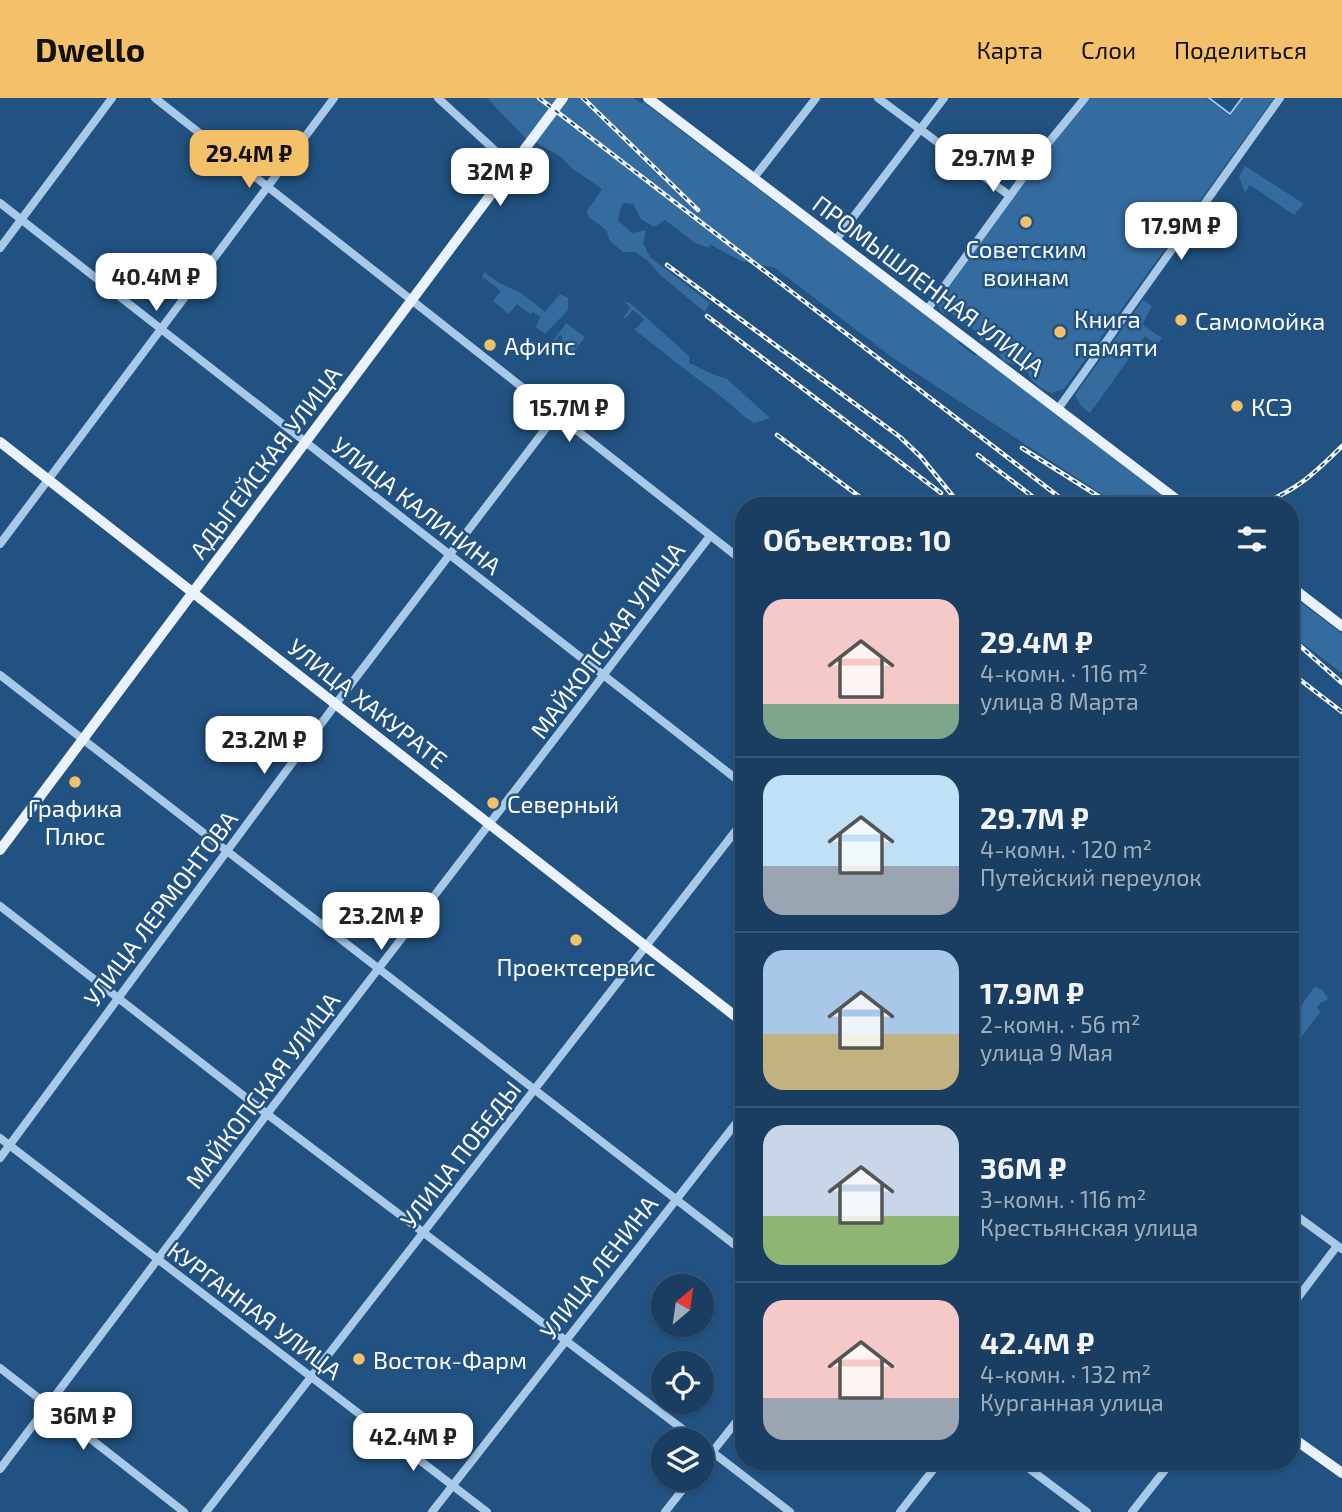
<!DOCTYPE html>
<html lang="ru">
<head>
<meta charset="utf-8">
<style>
  :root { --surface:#193e61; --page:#224567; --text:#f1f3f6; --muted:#9faebd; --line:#375776; --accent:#f4c16a }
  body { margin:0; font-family:"Exo 2",sans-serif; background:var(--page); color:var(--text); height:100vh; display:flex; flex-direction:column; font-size:26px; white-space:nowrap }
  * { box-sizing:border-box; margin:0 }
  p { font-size:23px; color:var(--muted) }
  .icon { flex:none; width:38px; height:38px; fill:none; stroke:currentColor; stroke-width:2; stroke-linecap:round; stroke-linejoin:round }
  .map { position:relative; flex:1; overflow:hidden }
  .drawer { position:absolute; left:735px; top:399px; width:564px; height:973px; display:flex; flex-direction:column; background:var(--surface); border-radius:28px; box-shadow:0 2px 5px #0004,0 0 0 2px var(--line) }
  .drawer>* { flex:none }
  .needle { width:46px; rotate:29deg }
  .fabs { position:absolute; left:651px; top:1176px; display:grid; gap:14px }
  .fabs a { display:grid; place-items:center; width:63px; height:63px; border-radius:50%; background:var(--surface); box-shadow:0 2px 5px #0004,0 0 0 2px var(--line); font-size:35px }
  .price { position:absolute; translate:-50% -60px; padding:0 16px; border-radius:14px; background:#fff; color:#222; font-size:23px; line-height:46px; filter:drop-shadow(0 2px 4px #0008) }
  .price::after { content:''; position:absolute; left:50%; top:42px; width:21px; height:16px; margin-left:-10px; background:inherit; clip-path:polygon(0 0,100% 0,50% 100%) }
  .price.selected { background:var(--accent); color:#111 }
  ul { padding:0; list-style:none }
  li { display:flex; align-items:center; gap:21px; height:175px; padding:0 28px }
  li+li { border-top:2px solid var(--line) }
  li span { display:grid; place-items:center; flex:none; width:196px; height:140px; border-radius:21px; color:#555 }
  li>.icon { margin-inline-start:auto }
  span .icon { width:84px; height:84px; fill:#fffc; stroke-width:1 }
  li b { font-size:30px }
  h2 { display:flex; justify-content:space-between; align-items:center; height:84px; padding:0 28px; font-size:30px }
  header { display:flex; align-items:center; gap:42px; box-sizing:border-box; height:98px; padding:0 35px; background:var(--accent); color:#111 }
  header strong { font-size:33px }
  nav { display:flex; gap:38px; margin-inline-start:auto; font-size:24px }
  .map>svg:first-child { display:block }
</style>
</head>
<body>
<header>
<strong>Dwello</strong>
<nav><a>Карта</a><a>Слои</a><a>Поделиться</a></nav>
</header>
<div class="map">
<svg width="1342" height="1414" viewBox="0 0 1342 1414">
  <rect width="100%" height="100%" fill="#215281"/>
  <path fill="#356c9f" d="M487,0H559L526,41Z
    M569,0H634L642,6L643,4L959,242L958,245L975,258L977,256L1178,408H1120L893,260L775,170L741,163L709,146L710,150L695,145L665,122L654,129L641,121L633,106L624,105L620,111L618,123L633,135L646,132L643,145L650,159L710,205L705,214L660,177L649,164L636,154H623L610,143L606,132L588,118L587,113L602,91L570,69L561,59L535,44Z
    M1090,0H1206L1230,18L1243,0H1274L1064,291L1051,295C1044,292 1036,287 1031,281C1029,279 1028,275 1026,272C1020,265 994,268 1000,248L991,241L986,244L979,243L982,238L947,212L943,216L937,207L1038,61Z
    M1245,68L1304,106L1294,117L1250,87L1245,94L1239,79Z
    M484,174L499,185L521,195L545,214L560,196L568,200V212L545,236L536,229L540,219L533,214L530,216L517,206L509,216L493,203L501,193L484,180L482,181Z
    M1143,202L1152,208L1142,227L1162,240L1157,247L1145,238L1090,315L1081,308L1075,297Z
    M624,203L630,205L689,258V265L717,278L726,280L770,320L754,325C742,318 735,309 724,301C694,278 663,255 634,231L637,230L644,221L633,212L625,221L623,220L630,210Z
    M566,225L585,239L568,261L555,251L563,239L560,237L551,248L550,247Z
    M1290,496L1342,536V575L1290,536V523L1302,528L1290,513Z
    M1315,888L1323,893L1328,900L1326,903L1321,904L1317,910L1321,913L1290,954V923Z"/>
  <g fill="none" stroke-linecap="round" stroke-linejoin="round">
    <path stroke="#9cc5e9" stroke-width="2" d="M1209,0L1230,16L1242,0"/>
    <path stroke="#a8cae8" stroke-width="8" d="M155,0L744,464
      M438,0L512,68
      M878,0L1010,98
      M753,81L816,0
      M0,105L744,687
      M835,143L944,0
      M0,150L112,0
      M927,212L1049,44L1085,0
      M1058,311L1280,0
      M0,446L334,0
      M0,577L744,1154
      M0,808L267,1016L697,1342
      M0,1040L487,1414
      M0,1060L335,607L556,317
      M1290,1113L1342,1151
      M1290,1210L1337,1148
      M0,1270L184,1414
      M702,1346L790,1414
      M1019,1363L1087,1414
      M702,1367L744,1314
      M0,1371L267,1016L710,438
      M206,1414L744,722
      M432,1414L744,1015
      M665,1414L691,1381
      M900,1414L940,1363
      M1132,1414L1172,1363"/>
    <path stroke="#eaf3fd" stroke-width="10" d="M648,0L1185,408
      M0,344L744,925
      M1290,488L1342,528
      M0,752L563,0
      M1290,1338L1342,1375"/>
    <g stroke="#fff" stroke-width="4.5">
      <path id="rail" d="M539,0L1071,408
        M583,0L698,112
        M667,167L900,339L921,359L961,408
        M707,218L941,395
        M777,337L872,408
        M1022,350L1114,408
        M978,357L1045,408
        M1107,399L1132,408
        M1252,408C1292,397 1314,376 1342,348
        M1290,539L1342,585
        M1290,574L1342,614"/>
    </g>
    <use href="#rail" stroke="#215281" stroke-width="2" stroke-dasharray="5" stroke-linecap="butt"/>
  </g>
  <g fill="#f4c16a" stroke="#215281" stroke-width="2.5">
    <circle cx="1026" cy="124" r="7"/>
    <circle cx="1181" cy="222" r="7"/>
    <circle cx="1060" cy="234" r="7"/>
    <circle cx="490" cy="247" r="7"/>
    <circle cx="1237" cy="308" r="7"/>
    <circle cx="75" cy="684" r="7"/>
    <circle cx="493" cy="705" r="7"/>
    <circle cx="576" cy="842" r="7"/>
    <circle cx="359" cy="1261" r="7"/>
  </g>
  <g text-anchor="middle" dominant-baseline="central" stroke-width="5" stroke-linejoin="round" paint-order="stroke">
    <g font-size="24" fill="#fff" stroke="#215281" text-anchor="start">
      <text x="1026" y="150" text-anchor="middle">Советским<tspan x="1026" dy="28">воинам</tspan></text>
      <text x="1074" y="220">Книга<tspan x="1074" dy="28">памяти</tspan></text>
      <text x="1195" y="222">Самомойка</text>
      <text x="504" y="247">Афипс</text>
      <text x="1251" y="308">КСЭ</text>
      <text x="507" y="705">Северный</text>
      <text x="75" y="709" text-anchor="middle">Графика<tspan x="75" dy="28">Плюс</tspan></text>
      <text x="576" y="868" text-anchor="middle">Проектсервис</text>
      <text x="373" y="1261">Восток-Фарм</text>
    </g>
    <g font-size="24" fill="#fff" stroke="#215281">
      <text transform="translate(929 187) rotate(37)">ПРОМЫШЛЕННАЯ УЛИЦА</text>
      <text transform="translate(265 364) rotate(-53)">АДЫГЕЙСКАЯ УЛИЦА</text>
      <text transform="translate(417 407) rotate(38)">УЛИЦА КАЛИНИНА</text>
      <text transform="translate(607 542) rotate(-53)">МАЙКОПСКАЯ УЛИЦА</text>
      <text transform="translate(368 605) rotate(38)">УЛИЦА ХАКУРАТЕ</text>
      <text transform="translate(160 810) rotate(-53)">УЛИЦА ЛЕРМОНТОВА</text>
      <text transform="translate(262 992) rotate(-53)">МАЙКОПСКАЯ УЛИЦА</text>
      <text transform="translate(460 1056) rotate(-52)">УЛИЦА ПОБЕДЫ</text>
      <text transform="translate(598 1169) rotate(-52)">УЛИЦА ЛЕНИНА</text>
      <text transform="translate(255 1212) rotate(37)">КУРГАННАЯ УЛИЦА</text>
    </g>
  </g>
</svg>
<div class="fabs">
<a><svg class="needle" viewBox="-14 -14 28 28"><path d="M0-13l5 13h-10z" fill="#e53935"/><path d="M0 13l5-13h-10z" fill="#9faebd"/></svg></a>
<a><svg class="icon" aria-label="locate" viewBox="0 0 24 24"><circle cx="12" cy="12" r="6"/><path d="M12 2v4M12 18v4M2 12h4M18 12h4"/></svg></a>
<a><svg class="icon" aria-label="layers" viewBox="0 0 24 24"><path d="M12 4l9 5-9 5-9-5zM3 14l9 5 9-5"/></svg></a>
</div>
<b class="price selected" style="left:249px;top:92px">29.4M ₽</b>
<b class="price" style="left:993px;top:96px">29.7M ₽</b>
<b class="price" style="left:500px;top:110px">32M ₽</b>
<b class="price" style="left:1181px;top:164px">17.9M ₽</b>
<b class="price" style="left:156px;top:215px">40.4M ₽</b>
<b class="price" style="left:569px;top:346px">15.7M ₽</b>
<b class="price" style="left:264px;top:678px">23.2M ₽</b>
<b class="price" style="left:381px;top:854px">23.2M ₽</b>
<b class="price" style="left:83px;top:1354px">36M ₽</b>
<b class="price" style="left:413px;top:1375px">42.4M ₽</b>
<section class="drawer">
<h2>Объектов: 10<svg class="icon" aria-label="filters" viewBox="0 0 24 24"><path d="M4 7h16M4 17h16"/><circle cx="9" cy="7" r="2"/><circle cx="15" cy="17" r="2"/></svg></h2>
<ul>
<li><span style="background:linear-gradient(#f6c9c9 75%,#7fa58c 0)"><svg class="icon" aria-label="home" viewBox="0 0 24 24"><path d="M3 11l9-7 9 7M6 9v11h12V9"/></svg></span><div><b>29.4M ₽</b><p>4-комн. · 116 m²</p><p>улица 8 Марта</p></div></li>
<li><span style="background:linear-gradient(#bfe0f5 65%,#9aa5b1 0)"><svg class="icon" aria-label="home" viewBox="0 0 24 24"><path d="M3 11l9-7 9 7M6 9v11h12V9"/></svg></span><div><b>29.7M ₽</b><p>4-комн. · 120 m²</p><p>Путейский переулок</p></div></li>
<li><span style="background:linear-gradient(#a9c7e8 60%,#c2b280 0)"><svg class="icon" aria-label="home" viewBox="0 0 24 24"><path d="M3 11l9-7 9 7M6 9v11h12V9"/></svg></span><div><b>17.9M ₽</b><p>2-комн. · 56 m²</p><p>улица 9 Мая</p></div></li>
<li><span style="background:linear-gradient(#c9d6e8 65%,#8fb573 0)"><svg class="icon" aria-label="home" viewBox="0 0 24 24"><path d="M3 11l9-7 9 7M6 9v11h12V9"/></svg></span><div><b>36M ₽</b><p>3-комн. · 116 m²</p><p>Крестьянская улица</p></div></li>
<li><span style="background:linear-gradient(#f6c9c9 70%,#9aa5b1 0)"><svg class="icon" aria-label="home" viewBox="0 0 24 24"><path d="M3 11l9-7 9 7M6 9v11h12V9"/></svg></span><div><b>42.4M ₽</b><p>4-комн. · 132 m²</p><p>Курганная улица</p></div></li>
</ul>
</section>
</div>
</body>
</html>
